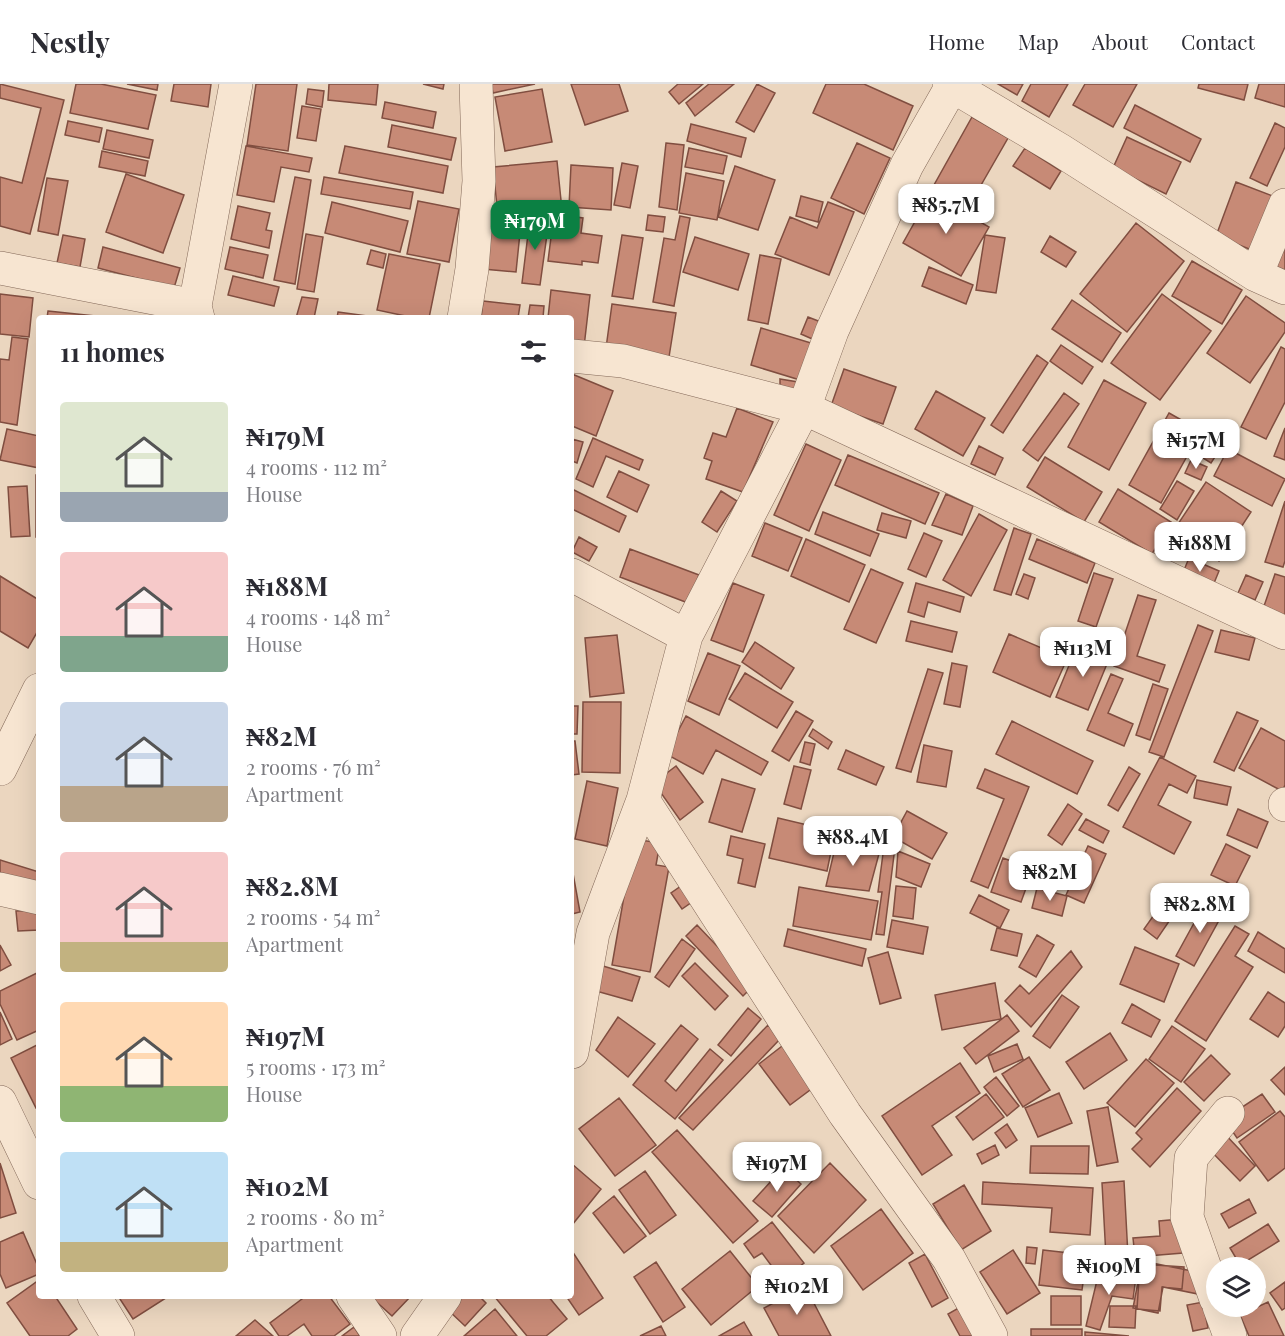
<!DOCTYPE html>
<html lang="en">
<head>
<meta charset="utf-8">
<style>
  :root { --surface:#fff; --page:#f2f2f3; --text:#2b2b33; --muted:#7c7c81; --line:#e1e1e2; --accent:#0b8043 }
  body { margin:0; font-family:"Playfair Display",serif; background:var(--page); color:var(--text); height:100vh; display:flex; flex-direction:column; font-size:22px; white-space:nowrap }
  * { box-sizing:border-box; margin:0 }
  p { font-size:20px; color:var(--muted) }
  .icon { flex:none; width:33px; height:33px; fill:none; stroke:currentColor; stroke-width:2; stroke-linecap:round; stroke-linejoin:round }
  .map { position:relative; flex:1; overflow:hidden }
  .details { position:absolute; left:36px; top:231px; width:538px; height:984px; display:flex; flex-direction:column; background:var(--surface); border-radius:6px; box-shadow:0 6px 24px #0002 }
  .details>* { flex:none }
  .tools { position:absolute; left:1206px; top:1173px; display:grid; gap:12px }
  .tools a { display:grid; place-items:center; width:60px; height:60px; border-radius:50%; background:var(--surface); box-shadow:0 6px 24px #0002; font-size:30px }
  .price { position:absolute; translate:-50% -51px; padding:0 14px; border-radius:12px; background:#fff; color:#222; font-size:20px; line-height:39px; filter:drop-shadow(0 2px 3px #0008) }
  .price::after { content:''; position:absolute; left:50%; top:36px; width:18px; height:14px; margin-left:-9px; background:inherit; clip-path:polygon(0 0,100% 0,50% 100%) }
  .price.current { background:var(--accent); color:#fff }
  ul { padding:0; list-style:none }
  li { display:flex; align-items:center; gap:18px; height:150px; padding:0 24px }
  li span { display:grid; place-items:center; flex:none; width:168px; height:120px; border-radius:6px; color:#555 }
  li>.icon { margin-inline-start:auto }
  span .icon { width:72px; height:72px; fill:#fffc; stroke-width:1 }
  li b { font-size:26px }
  h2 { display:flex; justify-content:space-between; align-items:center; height:72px; padding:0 24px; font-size:26px }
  header { display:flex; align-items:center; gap:36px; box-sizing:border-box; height:84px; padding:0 30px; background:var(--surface); border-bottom:2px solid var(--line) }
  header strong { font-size:28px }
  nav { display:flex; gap:33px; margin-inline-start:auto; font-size:21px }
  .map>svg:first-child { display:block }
</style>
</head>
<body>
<header>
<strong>Nestly</strong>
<nav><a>Home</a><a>Map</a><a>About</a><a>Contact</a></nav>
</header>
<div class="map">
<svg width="1285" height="1252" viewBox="0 0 1285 1252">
  <rect width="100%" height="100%" fill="#ebd6bf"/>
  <path fill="#c78a76" stroke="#804e40" stroke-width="1.5" d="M0,0L64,16L30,150L0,142V93L22,99L41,24L0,14Z
    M76,0H101L156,11L148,45L70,29Z
    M127,0H158L157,6Z
    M174,0H211L208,23L171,17Z
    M256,0H297L288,67L247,61Z
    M329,0H378L376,21L328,16Z
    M423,0H444L443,5Z
    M491,0H535L493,9Z
    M571,0H619L628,27L585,41Z
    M678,0H703L679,20L669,8Z
    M709,0H734L695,32L686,19Z
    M757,0L775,9L754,48L736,38Z
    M826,0H864L913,22L893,66L813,29Z
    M998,0H1023L1017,11Z
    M1031,0H1068L1049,33L1022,17Z
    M1085,0H1137L1113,43L1073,21Z
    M1199,0H1248L1244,16L1198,4Z
    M1259,0H1285V23L1255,14Z
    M308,5L324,7L322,23L306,20Z
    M542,5L552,58L505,67L495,13Z
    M385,18L436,28L433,44L382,34Z
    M1135,21L1201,55L1190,78L1124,44Z
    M302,22L321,25L316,57L297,54Z
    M972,33L1008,54L969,122L934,101Z
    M68,37L102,44L99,58L65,51Z
    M1275,39L1285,44V63L1267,102L1250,94Z
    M691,40L746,54L741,73L687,57Z
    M392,41L456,54L451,76L388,63Z
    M107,46L153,56L149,74L103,65Z
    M1127,53L1181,78L1166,110L1113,84Z
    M666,59L684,61L677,126L659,123Z
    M857,59L890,74L864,130L831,114Z
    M246,62L312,74L309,88L281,83L274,118L237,111Z
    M345,62L448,82L443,109L339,89Z
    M689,64L727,72L723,90L685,83Z
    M1025,64L1061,87L1050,105L1013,82Z
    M102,67L148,77L145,92L99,83Z
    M557,77L562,126L498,132L493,83Z
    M622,79L638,82L630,124L614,121Z
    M571,81L613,84L611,126L569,123Z
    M735,82L775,96L758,146L718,133Z
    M686,89L724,97L717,136L679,129Z
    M126,90L184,111L163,169L106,148Z
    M295,93L311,96L295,200L274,196Z
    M324,93L413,108L410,125L321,110Z
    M47,94L68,97L58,151L38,147Z
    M1236,98L1283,116L1262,170L1216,152Z
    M931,109L989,143L961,192L903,159Z
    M801,112L823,118L818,138L796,132Z
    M418,117L459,125L449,178L407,170Z
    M332,118L408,137L400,168L325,149Z
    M828,118L854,128L829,191L775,170L790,133L817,144Z
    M238,122L270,129L266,146L272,147L269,164L231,155Z
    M554,130L583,134L581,149L602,152L598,179L582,177V181L548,177Z
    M648,131L665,133L663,148L646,146Z
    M680,132L690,134L674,222L653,218L664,154L675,156Z
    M530,134L549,136L540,201L522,199Z
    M489,136L521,139L516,188L483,185Z
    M1136,139L1184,177L1127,248L1080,210Z
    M306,150L323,153L314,208L297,205Z
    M63,151L85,155L80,183L57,179Z
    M622,151L643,154L633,215L612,212Z
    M985,151L1005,154L996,209L976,206Z
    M1050,152L1076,168L1066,183L1041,168Z
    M695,153L749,170L738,206L683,188Z
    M1285,160V192L1264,186Z
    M103,163L180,184L174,204L98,184Z
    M230,163L268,171L263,194L225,185Z
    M371,166L386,170L383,184L367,180Z
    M389,170L440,180L429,234H415L377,226Z
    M760,171L781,175L768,240L748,236Z
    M1192,177L1242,206L1222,240L1172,212Z
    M929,183L973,201L966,220L922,202Z
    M233,192L279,203L274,222L228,211Z
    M551,206L590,211L584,263L572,261V234H548Z
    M0,210L33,214L29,253L0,250Z
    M1162,210L1211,247L1160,316L1111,279Z
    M1246,212L1285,239V248L1250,299L1207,269Z
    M302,213L318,215L314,234H296Z
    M1072,216L1121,249L1102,278L1052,245Z
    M483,217L520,221L518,234H481Z
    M612,220L676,229L669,273L606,264Z
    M530,221L544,222L543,234H528Z
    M48,227L95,232V234H47Z
    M338,228L382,234H337Z
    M808,233L826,240L819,258L801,250Z
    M761,244L811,259L800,296L751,281Z
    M12,253L28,255L17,341L0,338V275L9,276Z
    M1061,261L1093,283L1082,300L1050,277Z
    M1281,263L1285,265V318L1266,355L1241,343Z
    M1037,271L1048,279L1003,349L991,341Z
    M844,285L896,303L883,340L831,322Z
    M572,290L613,307L596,352L572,342Z
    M780,295L798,298V306L780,304Z
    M1104,296L1146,319L1109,386L1068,363Z
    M936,307L985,334L963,372L915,345Z
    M1064,309L1079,320L1038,377L1023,366Z
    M737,324L773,338L743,408L706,395L712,377L704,374L713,349L726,353Z
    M1169,329L1201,347L1161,419L1129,401Z
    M1285,344V376L1274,372Z
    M7,345L39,352V384L0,376Z
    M593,354L643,376L639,386L606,372L593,403L576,395Z
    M1216,354L1224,359L1211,379L1203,374Z
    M572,355L583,358L577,379L572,377Z
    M806,360L841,376L809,447L774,431Z
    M979,362L1003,374L995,391L971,380Z
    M1228,365L1285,395L1272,422L1214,392Z
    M848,371L939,409L925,440L835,401Z
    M1045,373L1102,408L1084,438L1027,403Z
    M1191,376L1207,383L1201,396L1185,389Z
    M619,387L649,401L637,428L607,413Z
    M36,391H39V453H36Z
    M1177,397L1194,407L1177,436L1160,425Z
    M1206,398L1251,428L1219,477L1174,446Z
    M27,402L30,452L11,453L8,403Z
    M572,405L626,432L619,448L572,425Z
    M1118,405L1171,438L1152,470L1099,438Z
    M721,407L737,417L717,448L702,438Z
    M946,410L973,422L962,451L932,441Z
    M1285,417V477L1283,483L1265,478Z
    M823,428L879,450L870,472L815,450Z
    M882,429L911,437L906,454L877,446Z
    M979,430L1007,446L971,512L943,496Z
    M765,439L802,454L788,487L752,472Z
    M1014,444L1031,450L1011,511L994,506Z
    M924,449L942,457L926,493L908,485Z
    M579,453L597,463L589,477L572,468Z
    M806,455L865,481L849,518L791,492Z
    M1037,455L1095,479L1087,499L1029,475Z
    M630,465L699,491L688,519L620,493Z
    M1189,474L1219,487L1212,504L1182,491Z
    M871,485L903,499L876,559L844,545Z
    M1094,489L1113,495L1096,543L1078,537Z
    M1024,490L1035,494L1028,515L1016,510Z
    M1275,490L1285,493V533L1263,525Z
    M1246,491L1263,498L1255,516L1238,509Z
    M0,492L39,516V545L28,564L0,547Z
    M733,499L764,511L743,568L711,556Z
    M916,499L964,513L960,528L928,518L924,533L908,528Z
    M1138,511L1156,516L1137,572L1165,581L1159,598L1114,582Z
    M911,537L957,548L952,568L906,557Z
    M1198,541L1213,547L1164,673L1149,668Z
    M1221,546L1255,554L1249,576L1215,568Z
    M1009,550L1067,575L1050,613L993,588Z
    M617,551L624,609L590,613L585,554Z
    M755,558L794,584L781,605L742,578Z
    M1077,562L1109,575L1088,626L1056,613Z
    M708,569L740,582L719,631L688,617Z
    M952,579L967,582L960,623L944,620Z
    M928,585L943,589L911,688L896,684Z
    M745,589L793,618L777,644L729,615Z
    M1111,590L1123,595L1108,629L1133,640L1124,662L1087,646Z
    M1153,600L1168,605L1150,656L1136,651Z
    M583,618H621L620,689L582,688Z
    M572,622H578L577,650H572Z
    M796,627L813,637L789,677L772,667Z
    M1237,628L1258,637L1234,687L1214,678Z
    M686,632L768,678L761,691L716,666L703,690L666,670Z
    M1012,637L1093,677L1077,710L996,670Z
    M1261,644L1285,657V701L1282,707L1239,684Z
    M813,645L832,658L828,665L809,652Z
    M572,657H575L579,690L572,691Z
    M805,658L815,660L810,681L800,678Z
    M924,661L952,667L946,703L917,698Z
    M846,666L884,683L876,701L838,685Z
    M1160,673L1196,692L1187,709L1169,700L1158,721L1191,738L1174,770L1123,743Z
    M676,682L703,718L680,736L654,699Z
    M794,682L811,686L801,725L784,720Z
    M1129,683L1140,690L1118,727L1108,721Z
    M985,685L1029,703L988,804L971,797L1004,715L977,704Z
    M722,695L755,705L742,748L709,738Z
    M1197,696L1231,703L1227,721L1194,714Z
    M587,697L618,704L607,762L575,755Z
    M1068,720L1082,730L1062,761L1048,751Z
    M1238,725L1268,738L1257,764L1227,751Z
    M907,727L947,749L932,775L893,753Z
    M778,734L816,743L813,754L833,758L827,787L769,774Z
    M1086,735L1109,747L1103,759L1079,746Z
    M731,752L765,760L755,803L738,799L743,775L727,771Z
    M634,755L660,759L656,781L669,783L650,888L612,881Z
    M837,756L880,766L869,807L826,802Z
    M1226,760L1250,772L1235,802L1211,791Z
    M884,762L895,763L884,851L876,850L882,808H878Z
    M1088,762L1106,770L1084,819L1066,811Z
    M898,767L930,780L921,803L896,793Z
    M1003,774L1033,785L1021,818L991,808Z
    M0,776L39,788V809L0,797Z
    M572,784L580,828L572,830Z
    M681,802L692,818L682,825L671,809Z
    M896,802L916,804L913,835L893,832Z
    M799,803L878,817L871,856L793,842Z
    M1037,804L1067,812L1062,832L1032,824Z
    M979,811L1009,826L1000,844L970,829Z
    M1205,819L1223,829L1194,882L1176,872Z
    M1161,821L1174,830L1157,855L1144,845Z
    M39,826V846L18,847L16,827Z
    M892,836L928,843L923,870L887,863Z
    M697,841L754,901L743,912L686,852Z
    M1235,842L1249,850L1235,872L1253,883L1206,957L1175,937Z
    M997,844L1022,850L1017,872L991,866Z
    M788,845L866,865L862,882L784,862Z
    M1258,848L1285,865V889L1248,867Z
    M1037,851L1054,861L1036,893L1019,883Z
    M682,855L695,865L669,903L655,893Z
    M0,861L11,881L0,887Z
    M1135,863L1179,880L1164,918L1120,900Z
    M1071,867L1082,883L1031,943L1005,917L1020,901L1029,910Z
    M888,868L901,914L880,920L868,874Z
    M695,879L728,912L715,926L682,892Z
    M603,882L640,893L632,917L596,907Z
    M39,888V946L17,956L0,920V907Z
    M995,899L1001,935L942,946L935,911Z
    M1268,908L1285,919V942L1278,953L1250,935Z
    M1062,911L1079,923L1050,964L1033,952Z
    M1132,920L1160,936L1151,953L1122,939Z
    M748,924L761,935L731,972L718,961Z
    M0,928L12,955L0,961Z
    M1007,931L1019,947L976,980L964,964Z
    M618,933L655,960L628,993L596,966Z
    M681,941L698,955L665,997L676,1007L710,965L723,976L675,1035L633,1001Z
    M768,941L781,954L693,1046L679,1034Z
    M1172,942L1205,965L1181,998L1149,975Z
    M1110,949L1127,976L1084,1005L1066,978Z
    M786,959L818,1000L790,1021L759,980Z
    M39,960V1023L36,1024L11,974Z
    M1017,960L1023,975L994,988L988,972Z
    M1211,971L1230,990L1204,1017L1184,998Z
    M1029,973L1050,1006L1023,1023L1002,990Z
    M1146,975L1174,999L1135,1043L1107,1019Z
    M960,979L980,1009L932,1042L952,1071L922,1091L882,1032Z
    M1285,983V1011L1271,996Z
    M996,993L1019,1022L1007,1032L984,1003Z
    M1177,1004L1201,1027L1150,1083L1132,1065L1142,1055L1136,1049Z
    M1059,1009L1072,1039L1038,1053L1025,1024Z
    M986,1010L1004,1033L973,1056L956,1033Z
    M1262,1010L1275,1028L1237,1054L1224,1035Z
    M619,1014L656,1061L615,1092L579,1045Z
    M1108,1023L1118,1078L1097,1082L1087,1027Z
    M1280,1027L1285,1033V1084L1268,1097L1239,1058Z
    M1007,1040L1017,1056L1006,1064L995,1049Z
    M677,1046L758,1137L733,1159L652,1068Z
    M1223,1048L1255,1082L1240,1097L1207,1063Z
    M995,1061L999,1071L982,1080L977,1070Z
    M1031,1062H1089L1088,1090L1030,1089Z
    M0,1079L16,1129L0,1134Z
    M830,1079L866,1116L814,1169L778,1132Z
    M572,1080L601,1105L572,1141Z
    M783,1084L801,1100L772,1133L753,1117Z
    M645,1087L676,1131L650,1150L619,1106Z
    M1124,1097L1128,1172L1106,1173L1102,1099Z
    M983,1098L1093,1104L1090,1151L1050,1148L1052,1124L982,1120Z
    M964,1101L991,1147L961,1166L933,1120Z
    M614,1112L646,1152L624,1169L593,1129Z
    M1249,1115L1256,1129L1229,1144L1221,1130Z
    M881,1125L913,1169L863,1206L831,1162Z
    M1180,1135L1183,1169L1135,1173L1133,1154L1160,1152L1159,1137Z
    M772,1138L804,1179L782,1196L762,1169L754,1174L744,1160Z
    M1268,1140L1279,1157L1240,1181L1230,1164Z
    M23,1148L39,1185V1190L6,1204L0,1190V1158Z
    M1027,1163L1037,1164L1035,1180L1026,1179Z
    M1013,1166L1040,1209L1007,1230L980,1188Z
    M1043,1166L1087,1171L1082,1206L1039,1201Z
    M572,1167L603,1214L579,1231L566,1212H572Z
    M730,1167L758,1202L711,1241L682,1205Z
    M925,1170L948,1214L932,1223L909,1179Z
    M1142,1177L1202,1189L1198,1210L1163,1203L1158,1229L1133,1224Z
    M656,1178L685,1223L663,1238L634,1193Z
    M1140,1180L1184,1183L1182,1205L1162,1203L1160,1227L1137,1225Z
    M1099,1188L1136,1193L1133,1215L1112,1212L1100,1246L1086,1242Z
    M1256,1189L1265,1205L1256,1211Z
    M39,1196V1212H55L77,1245L68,1252H30L7,1219Z
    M1285,1198V1224L1282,1226L1270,1209Z
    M805,1202L831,1252H779L764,1224Z
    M118,1212H169L133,1235Z
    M306,1212H329L350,1240L334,1252H312L304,1240L287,1252H279L270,1239Z
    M370,1212H411L392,1232Z
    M460,1212H479L486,1219L465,1242L447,1225Z
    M494,1212H548L567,1235L546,1252H527Z
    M1051,1212H1081V1241H1051Z
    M1203,1218L1208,1244L1193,1247L1187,1221Z
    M1268,1218L1284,1252H1249L1240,1231Z
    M962,1222L978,1252H960L948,1230Z
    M1110,1222H1136L1135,1244L1109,1243Z
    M495,1225L517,1252H464Z
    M255,1236L273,1252H236Z
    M744,1238L752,1252H719Z
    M661,1242L666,1252H640Z
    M354,1243L360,1252H342Z
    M1031,1245H1082V1252H1031Z
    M1085,1248L1129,1252H1085Z"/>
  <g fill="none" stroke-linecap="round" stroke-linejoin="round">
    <g stroke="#836858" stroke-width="34">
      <path id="minor" d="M949,0L1060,66L1256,191L1285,204
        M0,184L195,222
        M1256,191L1285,121
        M198,234L195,222L236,0
        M464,234L472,185L479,97L476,0
        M572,272L623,277L804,324L1285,549
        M572,491L686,552
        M0,685L39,606
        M643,716L845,1030L949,1175L991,1252
        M1285,720V721
        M0,805L39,814
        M572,968L593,849L643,716L686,552L804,324L832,247L907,81L953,0
        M0,1018L39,1099
        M94,1212L118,1252
        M353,1212L380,1252
        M1216,1215L1187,1133L1191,1074L1228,1029
        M1219,1222L1230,1252
        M417,1252L445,1212"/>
    </g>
    <use href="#minor" stroke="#f7e5d1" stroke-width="33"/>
  </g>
</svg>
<div class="tools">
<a><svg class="icon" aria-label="layers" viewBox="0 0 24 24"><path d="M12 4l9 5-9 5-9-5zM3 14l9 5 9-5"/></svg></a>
</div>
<b class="price" style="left:946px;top:151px">₦85.7M</b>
<b class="price current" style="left:535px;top:167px">₦179M</b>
<b class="price" style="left:1196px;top:386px">₦157M</b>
<b class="price" style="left:1200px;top:489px">₦188M</b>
<b class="price" style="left:1083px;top:594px">₦113M</b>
<b class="price" style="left:853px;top:783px">₦88.4M</b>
<b class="price" style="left:1050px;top:818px">₦82M</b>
<b class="price" style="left:1200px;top:850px">₦82.8M</b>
<b class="price" style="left:777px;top:1109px">₦197M</b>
<b class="price" style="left:1109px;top:1212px">₦109M</b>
<b class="price" style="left:797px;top:1232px">₦102M</b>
<section class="details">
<h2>11 homes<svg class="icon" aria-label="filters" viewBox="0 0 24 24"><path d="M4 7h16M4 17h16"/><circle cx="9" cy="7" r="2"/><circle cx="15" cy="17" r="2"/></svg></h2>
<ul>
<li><span style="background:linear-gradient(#dfe7d0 75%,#9aa5b1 0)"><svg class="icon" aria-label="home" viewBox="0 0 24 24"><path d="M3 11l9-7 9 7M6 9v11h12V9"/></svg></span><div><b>₦179M</b><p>4 rooms · 112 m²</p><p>House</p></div></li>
<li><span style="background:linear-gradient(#f6c9c9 70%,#7fa58c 0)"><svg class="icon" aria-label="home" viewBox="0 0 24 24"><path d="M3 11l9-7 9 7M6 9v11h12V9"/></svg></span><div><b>₦188M</b><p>4 rooms · 148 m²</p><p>House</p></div></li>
<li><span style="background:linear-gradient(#c9d6e8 70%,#b9a48a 0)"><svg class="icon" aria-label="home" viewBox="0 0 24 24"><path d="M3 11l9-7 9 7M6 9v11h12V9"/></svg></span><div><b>₦82M</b><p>2 rooms · 76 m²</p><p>Apartment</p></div></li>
<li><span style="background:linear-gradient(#f6c9c9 75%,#c2b280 0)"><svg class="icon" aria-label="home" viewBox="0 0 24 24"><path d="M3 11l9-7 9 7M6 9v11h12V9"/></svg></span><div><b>₦82.8M</b><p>2 rooms · 54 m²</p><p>Apartment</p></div></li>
<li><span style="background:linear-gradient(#ffd9b3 70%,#8fb573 0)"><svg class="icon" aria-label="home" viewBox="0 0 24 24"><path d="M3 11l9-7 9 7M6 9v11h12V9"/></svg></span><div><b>₦197M</b><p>5 rooms · 173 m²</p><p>House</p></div></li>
<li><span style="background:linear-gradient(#bfe0f5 75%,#c2b280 0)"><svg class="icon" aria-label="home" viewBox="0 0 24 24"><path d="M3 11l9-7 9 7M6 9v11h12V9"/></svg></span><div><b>₦102M</b><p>2 rooms · 80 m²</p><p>Apartment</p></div></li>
</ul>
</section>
</div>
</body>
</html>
